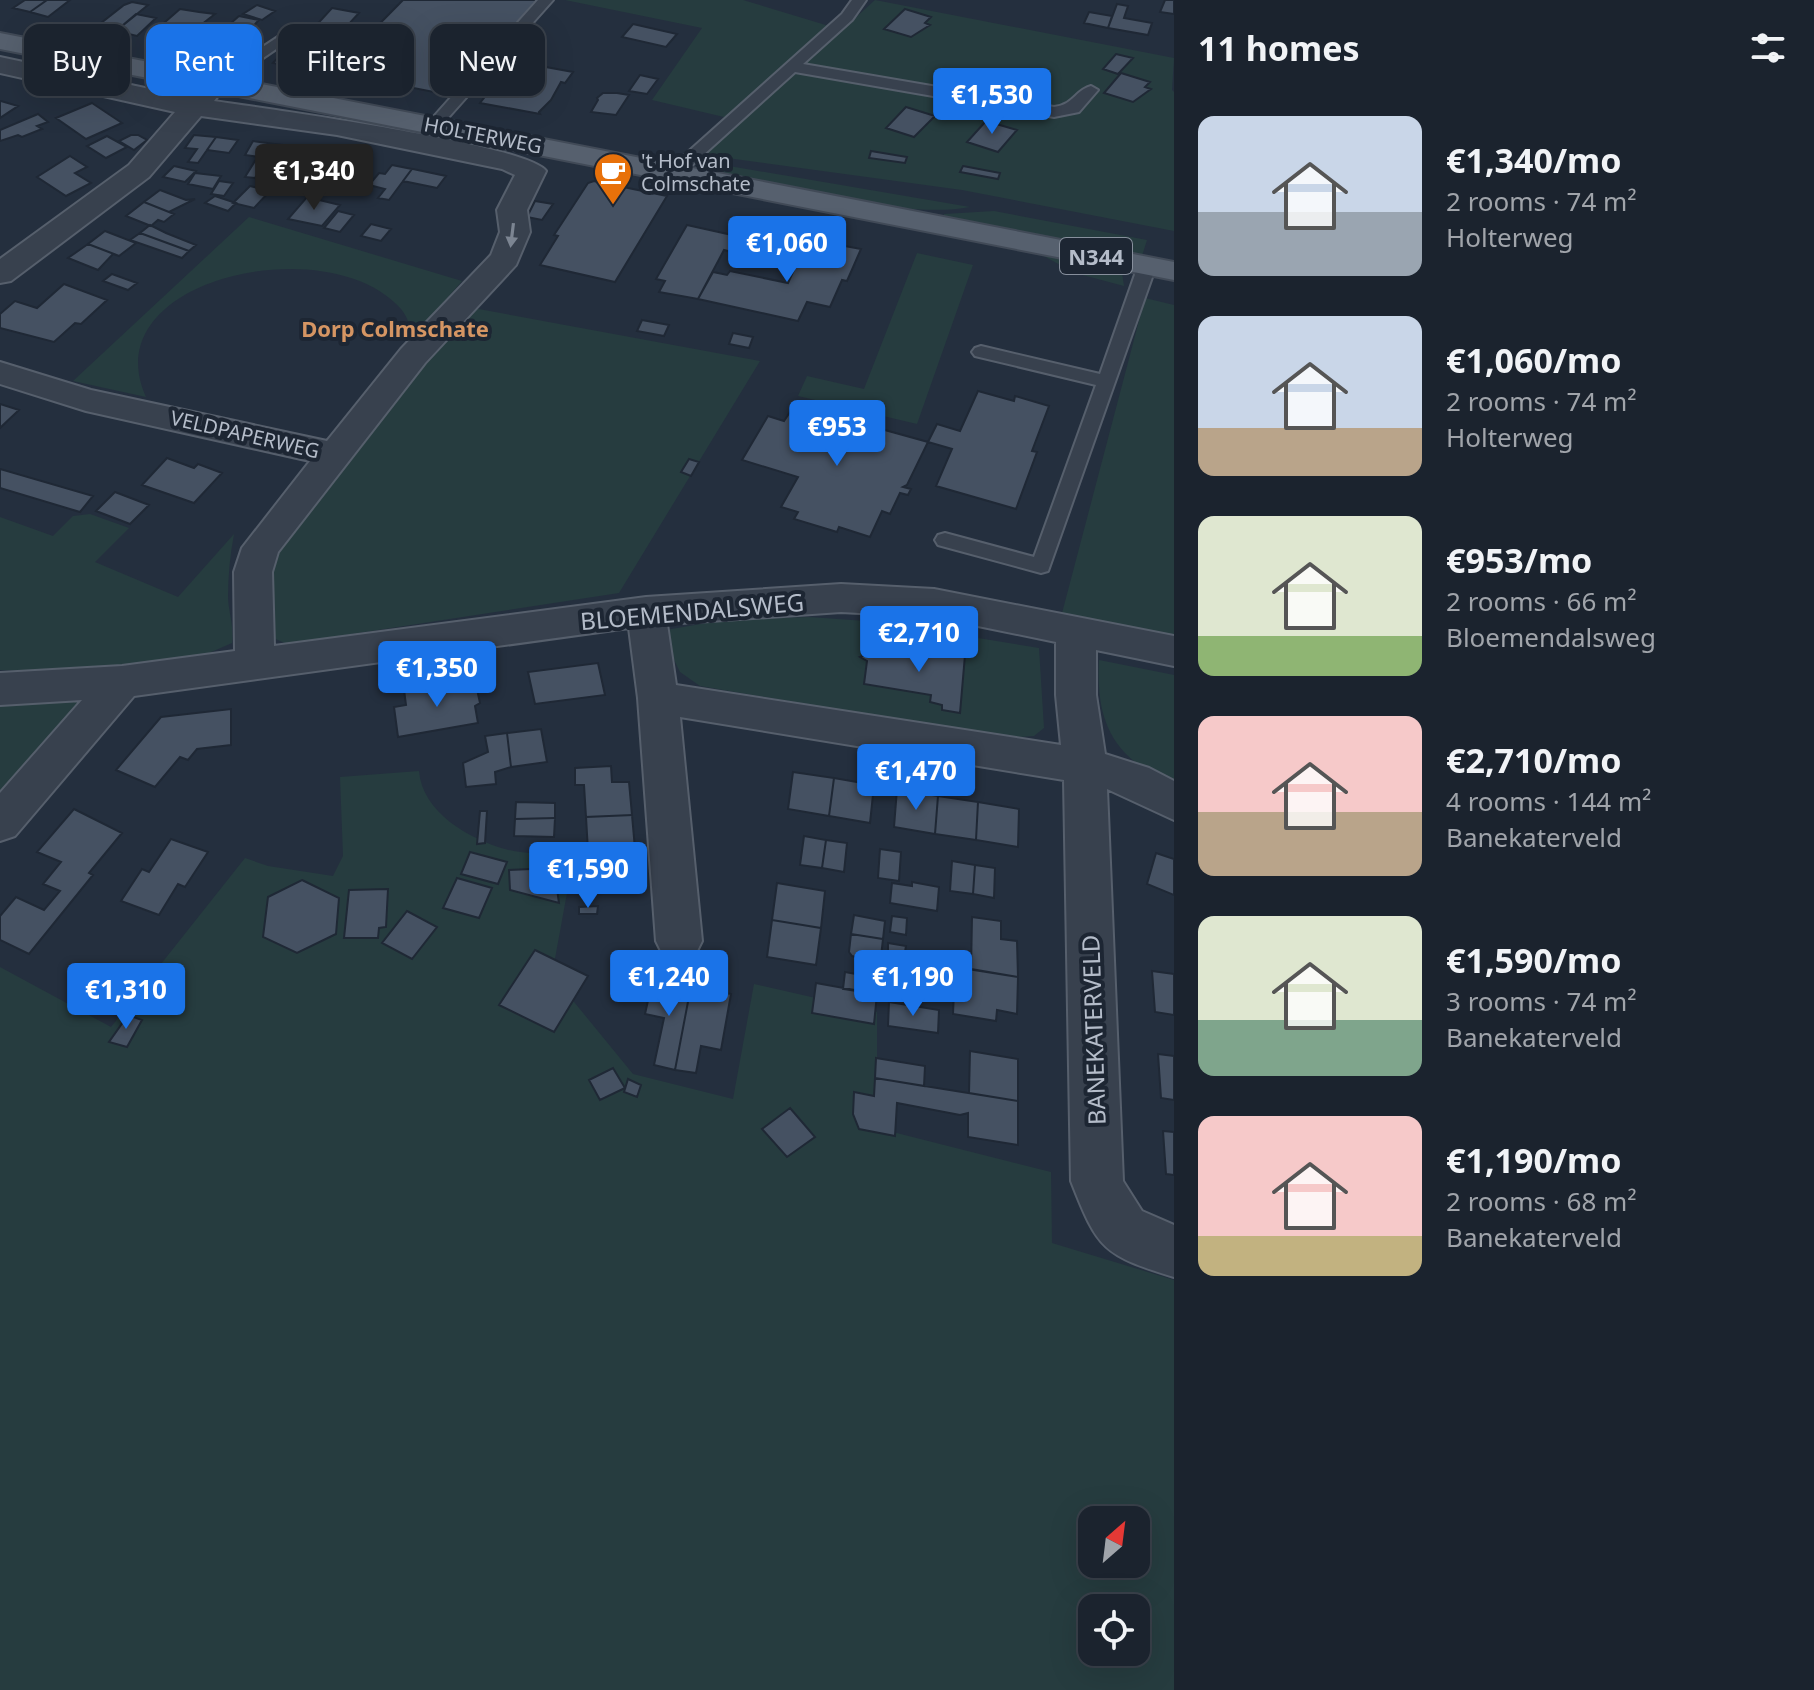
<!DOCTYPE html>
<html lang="en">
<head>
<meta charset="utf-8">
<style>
  :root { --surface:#1b232e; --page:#242b36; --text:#f1f3f6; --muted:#a0a4aa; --line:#39404a; --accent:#1a73e8 }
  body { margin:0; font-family:"Noto Sans",sans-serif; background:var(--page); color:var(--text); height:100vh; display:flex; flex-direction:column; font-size:30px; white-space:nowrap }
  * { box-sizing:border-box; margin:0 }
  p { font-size:26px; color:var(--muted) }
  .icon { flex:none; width:44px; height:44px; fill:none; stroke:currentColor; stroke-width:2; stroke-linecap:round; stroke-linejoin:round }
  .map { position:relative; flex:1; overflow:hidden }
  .sheet { display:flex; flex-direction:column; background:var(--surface); width:640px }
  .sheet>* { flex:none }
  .guide { position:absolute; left:24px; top:24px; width:760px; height:72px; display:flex; gap:16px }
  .needle { width:52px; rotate:28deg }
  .controls { position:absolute; left:1078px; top:1506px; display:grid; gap:16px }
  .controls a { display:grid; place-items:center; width:72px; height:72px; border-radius:16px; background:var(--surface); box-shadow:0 8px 32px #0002,0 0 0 2px var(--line); font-size:40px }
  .price { position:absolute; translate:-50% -68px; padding:0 18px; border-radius:8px; background:var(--accent); color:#fff; font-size:26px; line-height:52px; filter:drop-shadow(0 2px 4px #0008) }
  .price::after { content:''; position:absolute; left:50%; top:48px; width:24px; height:18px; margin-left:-12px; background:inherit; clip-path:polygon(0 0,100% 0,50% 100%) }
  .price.selected { background:#222; color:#fff }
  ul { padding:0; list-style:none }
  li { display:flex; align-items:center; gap:24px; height:200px; padding:0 24px }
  li span { display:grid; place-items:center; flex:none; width:224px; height:160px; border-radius:16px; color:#555 }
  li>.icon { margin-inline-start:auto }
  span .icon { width:96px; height:96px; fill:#fffc; stroke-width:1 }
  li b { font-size:34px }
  h2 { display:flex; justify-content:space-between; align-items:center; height:96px; padding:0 24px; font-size:34px }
  .tag { padding:0 28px; border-radius:16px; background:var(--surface); box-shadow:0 8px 32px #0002,0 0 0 2px var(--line); font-size:28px; line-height:72px }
  .tag.selected { background:var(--accent); color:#fff }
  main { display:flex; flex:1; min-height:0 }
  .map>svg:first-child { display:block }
</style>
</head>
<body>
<main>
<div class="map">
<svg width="1174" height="1690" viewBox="0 0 1174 1690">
  <rect width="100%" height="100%" fill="#242f3e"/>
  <path fill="#263c3f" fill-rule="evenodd" d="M565,0H743L829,26L728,118L652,100L702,28Z
    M875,0L1174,58L1172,90L1174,92V231L962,190L705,155Z
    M700,161L970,207C904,220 786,185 718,171Z
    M994,211L1147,240L1142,256L944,217V214Z
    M249,217L462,281L414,337C410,328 408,317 401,309C330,227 92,278 146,397L73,381Z
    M917,253L973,265L917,424L798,396L807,376L864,389Z
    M1040,254L1112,268L1122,273L1124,286L1075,273Z
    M1145,298L1174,305V641L1061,617Z
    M468,307L760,361L619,593L287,644L271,637L262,599L276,543Z
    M90,514L129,528L95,562L178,597L234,534C230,555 228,576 228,598C229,614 234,626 232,643L193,660L78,673L0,670V517L53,536L73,516Z
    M809,617L880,622L1039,648L1044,728L1034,736L1006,738L700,686L680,672L660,631L724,620Z
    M1099,660L1174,675V782C1162,776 1145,771 1135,762C1102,736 1097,699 1099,660Z
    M90,699L0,800V703Z
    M419,771C422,812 469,839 505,849C524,855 548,853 567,854L569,882L552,975L633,1074L733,1099L754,984L877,1012V1128L1051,1172L1052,1243L1174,1280V1690H0V967L111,1027L245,858L268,866L333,876L343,856L340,777ZM1092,1520H1136V1564H1092ZM1092,1608H1136V1652H1092Z"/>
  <path fill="#455162" stroke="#1f2835" stroke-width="2" d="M25,0H47L30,12L13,8Z
    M47,0H70L48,17L30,12Z
    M403,0H537L461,87H456L449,95L332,72Z
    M1165,0H1174V14L1160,12Z
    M132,2L148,5L116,31L96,27L124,5Z
    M1117,4L1128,6L1124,18L1152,23L1148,35L1108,28Z
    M257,5L275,11L262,20L243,14Z
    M332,8L359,13L337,37L310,32Z
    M180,9L199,12L215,14L197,28L185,26L177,33L157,29Z
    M905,9L931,17L925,23L930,25L911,37L884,29Z
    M1089,12L1112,16L1108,28L1084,23Z
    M136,14L156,18L137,36L116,31Z
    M239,16L259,20L244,36L222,31Z
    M633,24L677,34L666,47L622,37Z
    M355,25L364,26L358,33L366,37L352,51L343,49L321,72L297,68L319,45L329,47L337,43Z
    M203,31L229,36L213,51L187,46Z
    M295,40L319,45L297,68L273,63Z
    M1116,54L1133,58L1118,74L1103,69Z
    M513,61L573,72L565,83L561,82L551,100L539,112L540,114L480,103Z
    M1121,73L1150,82L1145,87L1151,89L1133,102L1104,93Z
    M640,75L658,79L647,94L629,91Z
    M603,93H617L629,95L616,115L591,112L598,100L597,98Z
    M0,101H1L18,106L0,118Z
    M92,103L122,123L86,139L56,118Z
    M906,107L935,116L914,137L886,128Z
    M38,114L48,122L37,126L42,129L22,137L18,135L0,141V130Z
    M986,121L1017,130L998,152L967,142Z
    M131,135H138L147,140L134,150L119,141Z
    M194,135L216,137L198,163L188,162L197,149L185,148Z
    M107,136L127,147L106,158L87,146Z
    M216,137L238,140L229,153L207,150Z
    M253,141L275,144L267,158L245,155Z
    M275,144L299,147L290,160L267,158Z
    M316,148L354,156L339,173L332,172L321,185L296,180L308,166L302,165Z
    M871,151L907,157L905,163L869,158Z
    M70,156L87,167L75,173L91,183L66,196L37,177Z
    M255,161L264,163L255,178L245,177Z
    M264,163L273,164L264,179L255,178Z
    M392,165L412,169L389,200L378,198L385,189L369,185L379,173L385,174Z
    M174,166L196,171L185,182L163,177Z
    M963,166L1000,173L998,179L960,172Z
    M412,169H413L446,176L437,188L403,181Z
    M195,173L221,176L213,189L188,184Z
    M219,181L233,183L224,196L211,194Z
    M594,181L667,196L615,282L540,265L558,236L554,235L560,226L588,183Z
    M250,186L270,191L254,208L233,203Z
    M160,190L186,200L195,199L169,212L144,202Z
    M215,196L236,203L228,211L205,203Z
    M307,197L340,205L322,226L288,219Z
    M535,201L553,204L542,220L527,217Z
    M144,202L174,214L164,222L158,220L151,226L126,216Z
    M338,211L354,215L340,232L324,228Z
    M371,224L391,229L381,241L361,236Z
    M150,225L166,233L196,245L189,251L140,233Z
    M687,225L732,235L730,239L745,242L739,254L724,250L698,299L659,292L665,281L656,279Z
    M105,231L136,243L119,256L88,244Z
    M140,233L189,251L182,258L130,240Z
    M807,239L861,249L847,281L842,280L830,307L807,302L798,321L698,299L713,272L727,275L730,271L788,283L797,263L807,265L813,252L802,249Z
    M88,244L114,254L119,256L113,254L98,270L68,258Z
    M112,274L137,283L128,290L103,281Z
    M64,284L107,300L81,324L75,323L54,342L0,328V314L15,301L37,308Z
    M642,320L669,325L664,336L637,331Z
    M733,333L753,337L749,348L729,344Z
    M978,391L1014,401L1015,396L1049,406L1032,451L1037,452L1016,509L936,486L952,449L928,442L937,424L960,431Z
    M0,404L19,410L0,428Z
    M809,409L928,442L907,485L903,487L911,489L908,495L900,493L890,514L882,511L870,537L839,527L837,532L794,519L798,512L781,507L798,477L742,460L768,416L784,421L790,412Z
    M167,458L194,468L198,464L222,473L194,503L142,485Z
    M689,459L699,462L691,476L681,472Z
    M0,469L93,496L80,512L0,488Z
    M115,492L149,505L130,524L96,511Z
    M869,648L919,656L921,648L965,655L960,713L942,710V705L930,702L931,695L864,684L867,661L860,657L868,654Z
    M598,663L605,695L535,704L528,672Z
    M471,681L472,687L477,689L480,703L475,706L478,723L398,737L394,707L406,705L404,690Z
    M231,709V745L197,749L188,760L180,757L155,787L116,770L161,717Z
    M541,729L547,762L511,767L507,733Z
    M507,733L511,767L495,772L496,784L466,787L463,763L488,752L485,736Z
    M611,766L612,782H629L632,815L586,817L584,785H575V768Z
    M793,772L834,778L829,816L788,809Z
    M834,778L874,785L870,823L829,816Z
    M897,789L938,796L935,834L894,827Z
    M938,796L978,802L976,840L935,834Z
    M516,802L555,803V818L515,819Z
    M978,802L1019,809L1018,847L976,840Z
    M74,809L122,833L89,873L93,875L29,954L0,940V916L16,897L44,910L60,891L43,884L61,862L37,852Z
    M480,811H487L485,843L477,844Z
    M632,815L635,849L588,851L586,817Z
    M555,818L554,837L514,836L515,819Z
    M804,836L826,840L822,868L800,865Z
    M171,839L208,852L185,887L178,884L159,915L121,901L142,869L149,872Z
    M826,840L847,843L844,872L822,868Z
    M635,849L637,885L589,886L588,851Z
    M880,849L901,852L899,881L878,878Z
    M470,852L507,862L498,884L461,874Z
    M1156,853L1174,859V895L1147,884Z
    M952,861L975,865L973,894L950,891Z
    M975,865L995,868L994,898L973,894Z
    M554,868L559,903L510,890L509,870Z
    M457,878L492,888L479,918L443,908Z
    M302,880L339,898L336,934L297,953L263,937L268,897Z
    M912,882L939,887L937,911L890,903L892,883L912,886Z
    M777,883L825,891L821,928L772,920Z
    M388,889L386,927L379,928L378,938H344L349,890Z
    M598,906L597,914H579V907Z
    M407,911L437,927L412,959L382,943Z
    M854,915L885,921L883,939L851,934Z
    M892,916L907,918L906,935L890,932Z
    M972,917L1001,921V939L1017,941L1018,977L971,969Z
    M772,920L821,928L816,965L767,957Z
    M851,934L883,939L879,974L862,971L864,959L852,956L849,952Z
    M888,943L906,946L904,958L888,956Z
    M535,950L588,976L554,1032L499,1005Z
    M888,957L900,960V972L887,970Z
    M955,967L1018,977L1017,1014L997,1010L996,1021L953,1014Z
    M1152,971L1174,974V1015L1155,1012Z
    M845,972L878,978L877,994L843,989Z
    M653,978L691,986L675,1070L654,1065L664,1018L645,1014Z
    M816,983L877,994L874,1024L812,1013Z
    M691,986L731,994L721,1050L701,1046L696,1073L675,1070Z
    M889,1002L939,1010L938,1033L888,1026Z
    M128,1015L142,1020L127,1047L109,1042Z
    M970,1051L1018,1059V1101L969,1093Z
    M1158,1054L1174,1056V1100L1161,1098Z
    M876,1058L925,1066L924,1086L875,1078Z
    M613,1068L625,1088L600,1100L589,1080Z
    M875,1078L1018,1101V1145L968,1137V1113L960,1115L897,1103L895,1136L859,1129L853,1114L854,1092L874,1096Z
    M628,1079L641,1085L637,1097L624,1092Z
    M790,1108L815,1137L787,1157L762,1129Z
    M1163,1131L1174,1132V1175L1166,1174Z"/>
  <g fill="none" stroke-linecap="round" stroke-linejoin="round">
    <g stroke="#565f6c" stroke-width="4">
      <path id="lane" d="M538,0H553L439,128H429V122Z
        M852,0H866L852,20L803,64L1054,107C1075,104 1074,91 1091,86L1098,90L1079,112L1054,117L795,72L681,175H669V169L842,14Z
        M293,27L298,28V34L224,85H214V79Z
        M1147,261L1156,266L1048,571L1041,573L938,545L935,540L938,535L945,533L1034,557L1096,385L975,356L972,352L975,348L981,346L1100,374L1138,266Z"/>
    </g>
    <g stroke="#565f6c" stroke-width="4">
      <path id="street" d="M0,57L187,97C197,86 202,82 217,86L221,92L214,101C261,108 527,144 546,171L527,210L530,232L516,265L425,363L278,552L272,572L274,646L646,597L841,584L934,589L1174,636V666L1096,650V695L1105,754L1149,768L1174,781V820L1107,789L1123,1181L1142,1211L1174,1225V1277C1103,1255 1098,1250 1071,1181L1064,780L680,717L702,941L695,955L679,961L663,955L656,941L638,698L629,628L134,696L15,836L0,841V793L82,700L0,705V673L122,666L235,651L234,572L242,548L310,461L86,411L0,384V362L91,390L327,441L401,349L491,255L500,232L497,210L515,175L502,169L337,135L201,116L149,177L11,281L0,283V259L129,165L175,112L0,73ZM841,612L934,617L1056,642V695L1061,745L676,685L667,624Z"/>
    </g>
    <g stroke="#414a57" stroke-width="4">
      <path id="primary" d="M0,33L1174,262V280L0,49Z"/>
    </g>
    <use href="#lane" fill="#38414e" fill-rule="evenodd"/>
    <use href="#street" fill="#38414e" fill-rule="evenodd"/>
    <use href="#primary" fill="#56606e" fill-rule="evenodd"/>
  </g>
  <defs><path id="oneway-solid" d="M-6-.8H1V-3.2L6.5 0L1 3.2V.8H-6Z" transform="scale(2)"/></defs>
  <use fill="#7c8592" href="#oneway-solid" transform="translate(512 235) rotate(97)"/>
  <defs>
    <g id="cafe-pin" transform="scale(2)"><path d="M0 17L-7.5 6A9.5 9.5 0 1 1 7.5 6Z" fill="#e8710a" stroke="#1d2633"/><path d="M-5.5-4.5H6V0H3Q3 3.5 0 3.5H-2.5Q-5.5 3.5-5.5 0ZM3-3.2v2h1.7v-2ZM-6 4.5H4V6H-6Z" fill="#fff"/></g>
  </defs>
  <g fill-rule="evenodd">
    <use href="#cafe-pin" x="613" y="172"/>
  </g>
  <g text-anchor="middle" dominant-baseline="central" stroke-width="8" stroke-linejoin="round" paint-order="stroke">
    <g font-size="20" fill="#b4bcc9" stroke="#1d2633">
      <text transform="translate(483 135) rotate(11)">HOLTERWEG</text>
      <text transform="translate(245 434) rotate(13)">VELDPAPERWEG</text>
    </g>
    <g font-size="20" fill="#b4bcc9" stroke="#1d2633" text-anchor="start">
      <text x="641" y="160">'t Hof van<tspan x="641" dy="23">Colmschate</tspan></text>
    </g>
    <rect fill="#1d2633" stroke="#878f9c" stroke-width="2" x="1060" y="238" width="72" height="36" rx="6"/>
    <g font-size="22" font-weight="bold" fill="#b4bcc9">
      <text x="1096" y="256">N344</text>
    </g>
    <g font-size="22" font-weight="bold" fill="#d59563" stroke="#1d2633">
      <text x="395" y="328">Dorp Colmschate</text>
    </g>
    <g font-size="24" fill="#b4bcc9" stroke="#1d2633">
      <text transform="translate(692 611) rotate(-5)">BLOEMENDALSWEG</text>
      <text transform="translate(1093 1030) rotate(-92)">BANEKATERVELD</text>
    </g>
  </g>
</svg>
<div class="controls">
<a><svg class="needle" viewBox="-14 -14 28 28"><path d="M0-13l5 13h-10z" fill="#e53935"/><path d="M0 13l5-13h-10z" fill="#a0a4aa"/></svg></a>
<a><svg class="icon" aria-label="locate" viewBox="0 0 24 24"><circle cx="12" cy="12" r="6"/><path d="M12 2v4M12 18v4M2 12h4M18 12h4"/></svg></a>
</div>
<b class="price" style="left:992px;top:136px">€1,530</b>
<b class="price selected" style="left:314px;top:212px">€1,340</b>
<b class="price" style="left:787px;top:284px">€1,060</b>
<b class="price" style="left:837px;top:468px">€953</b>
<b class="price" style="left:919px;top:674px">€2,710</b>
<b class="price" style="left:437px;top:709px">€1,350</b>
<b class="price" style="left:916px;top:812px">€1,470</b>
<b class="price" style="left:588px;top:910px">€1,590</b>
<b class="price" style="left:669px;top:1018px">€1,240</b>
<b class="price" style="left:913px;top:1018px">€1,190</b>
<b class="price" style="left:126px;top:1031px">€1,310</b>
<div class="guide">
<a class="tag">Buy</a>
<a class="tag selected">Rent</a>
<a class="tag">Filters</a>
<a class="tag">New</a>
</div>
</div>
<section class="sheet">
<h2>11 homes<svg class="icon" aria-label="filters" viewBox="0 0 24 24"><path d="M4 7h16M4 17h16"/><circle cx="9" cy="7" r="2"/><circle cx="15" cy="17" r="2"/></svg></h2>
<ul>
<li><span style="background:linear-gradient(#c9d6e8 60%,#9aa5b1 0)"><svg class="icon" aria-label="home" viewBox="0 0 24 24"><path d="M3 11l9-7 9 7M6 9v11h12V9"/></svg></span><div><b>€1,340/mo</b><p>2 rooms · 74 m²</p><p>Holterweg</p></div></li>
<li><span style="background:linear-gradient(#c9d6e8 70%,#b9a48a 0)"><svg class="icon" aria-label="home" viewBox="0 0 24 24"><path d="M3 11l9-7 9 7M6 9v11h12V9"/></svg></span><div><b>€1,060/mo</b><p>2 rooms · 74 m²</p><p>Holterweg</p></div></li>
<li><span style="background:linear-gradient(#dfe7d0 75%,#8fb573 0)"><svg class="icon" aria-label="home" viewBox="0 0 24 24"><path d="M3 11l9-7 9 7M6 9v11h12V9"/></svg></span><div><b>€953/mo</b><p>2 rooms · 66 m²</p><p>Bloemendalsweg</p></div></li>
<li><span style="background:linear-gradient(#f6c9c9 60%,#b9a48a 0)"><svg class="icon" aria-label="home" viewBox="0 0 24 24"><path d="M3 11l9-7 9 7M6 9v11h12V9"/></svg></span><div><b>€2,710/mo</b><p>4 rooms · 144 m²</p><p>Banekaterveld</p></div></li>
<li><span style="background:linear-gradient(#dfe7d0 65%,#7fa58c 0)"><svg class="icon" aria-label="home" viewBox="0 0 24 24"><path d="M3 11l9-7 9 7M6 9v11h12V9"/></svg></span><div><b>€1,590/mo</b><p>3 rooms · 74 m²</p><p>Banekaterveld</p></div></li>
<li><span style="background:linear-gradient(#f6c9c9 75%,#c2b280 0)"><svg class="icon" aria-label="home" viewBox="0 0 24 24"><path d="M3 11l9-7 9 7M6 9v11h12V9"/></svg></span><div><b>€1,190/mo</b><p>2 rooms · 68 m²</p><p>Banekaterveld</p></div></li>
</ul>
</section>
</main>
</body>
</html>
